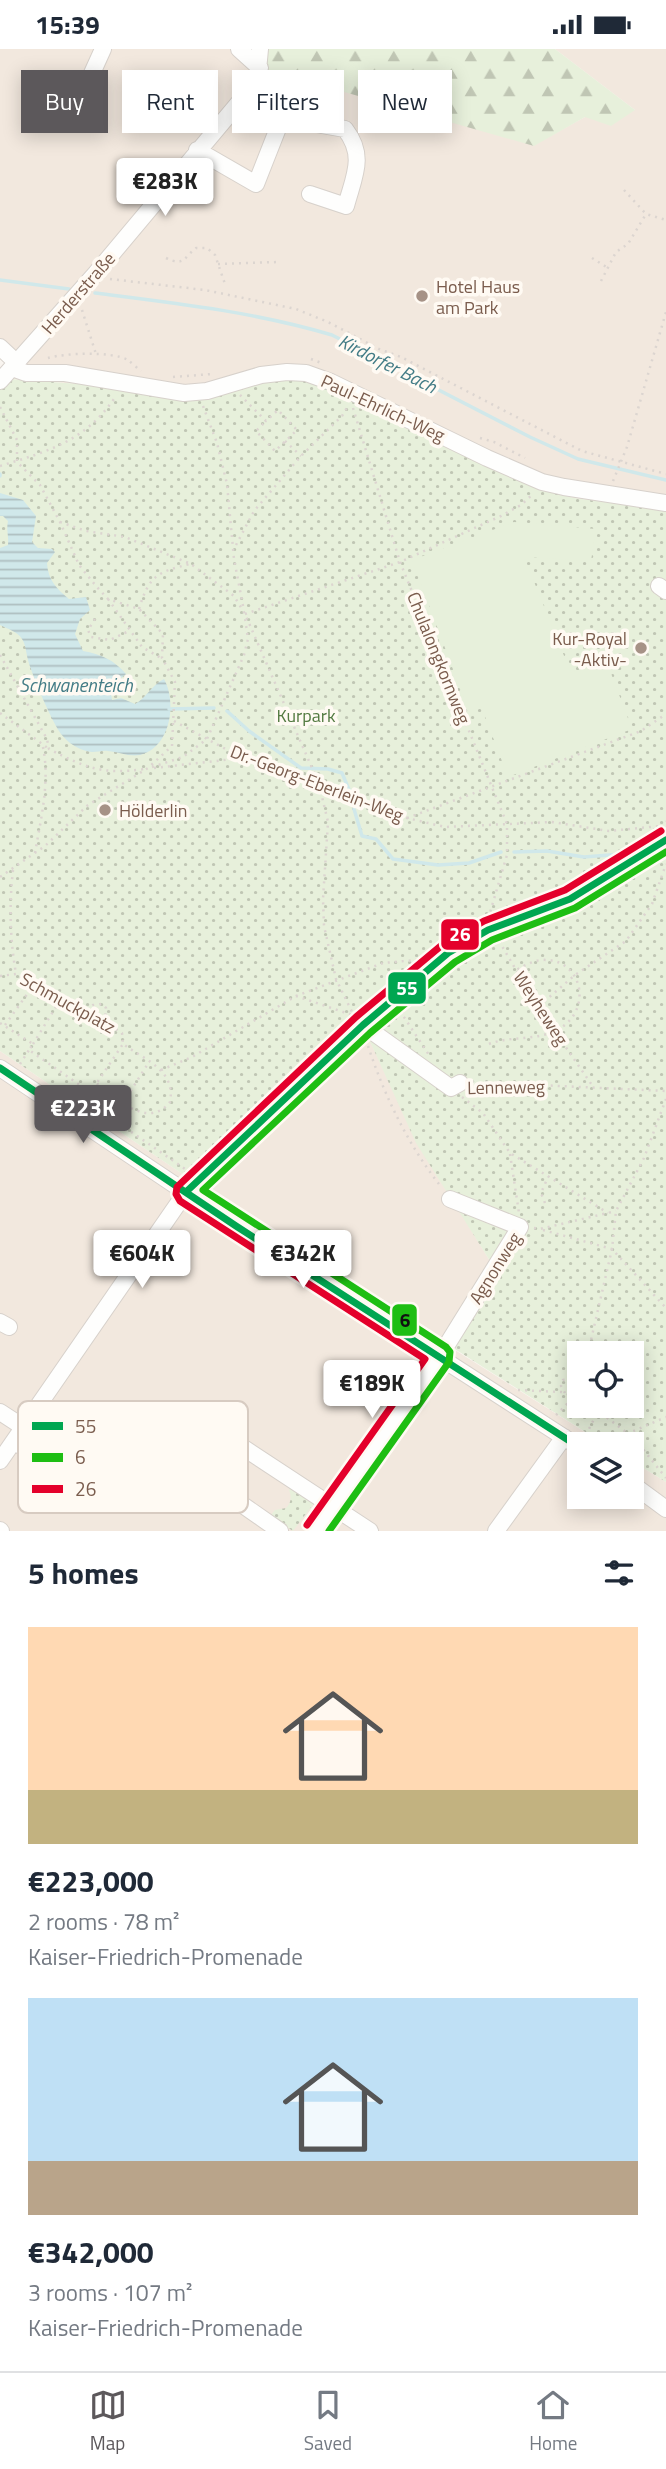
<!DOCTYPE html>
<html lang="en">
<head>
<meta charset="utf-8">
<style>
  :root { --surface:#fff; --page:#f6f6f7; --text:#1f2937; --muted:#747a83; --line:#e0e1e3; --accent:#5c585b }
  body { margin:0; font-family:"Titillium Web",sans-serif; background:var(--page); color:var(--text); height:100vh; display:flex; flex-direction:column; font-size:26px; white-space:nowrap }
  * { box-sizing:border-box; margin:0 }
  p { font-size:23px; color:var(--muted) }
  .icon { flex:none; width:38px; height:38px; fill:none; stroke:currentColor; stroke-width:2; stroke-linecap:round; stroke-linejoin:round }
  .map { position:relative; height:1482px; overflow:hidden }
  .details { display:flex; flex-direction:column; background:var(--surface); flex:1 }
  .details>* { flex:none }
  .hud { position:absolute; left:21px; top:21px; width:625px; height:63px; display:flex; gap:14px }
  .buttons { position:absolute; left:567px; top:1292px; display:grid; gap:14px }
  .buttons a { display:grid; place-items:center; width:77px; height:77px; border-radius:0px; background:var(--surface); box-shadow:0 4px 18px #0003; font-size:35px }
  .price { position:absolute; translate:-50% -60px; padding:0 16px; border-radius:7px; background:#fff; color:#222; font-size:23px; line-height:46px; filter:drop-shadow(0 2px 4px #0008) }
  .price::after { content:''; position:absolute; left:50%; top:42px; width:21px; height:16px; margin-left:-10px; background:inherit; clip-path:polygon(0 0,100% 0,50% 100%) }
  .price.selected { background:var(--accent); color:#fff }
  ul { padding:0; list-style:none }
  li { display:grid; align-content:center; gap:14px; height:371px; padding:0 28px }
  li span { display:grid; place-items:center; height:217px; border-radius:0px; color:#555 }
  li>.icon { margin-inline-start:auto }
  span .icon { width:126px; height:126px; fill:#fffc; stroke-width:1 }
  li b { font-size:30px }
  h2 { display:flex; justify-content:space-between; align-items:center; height:84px; padding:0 28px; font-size:30px }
  .chip { padding:0 24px; border-radius:0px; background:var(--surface); box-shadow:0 4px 18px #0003; font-size:24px; line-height:63px }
  .chip.selected { background:var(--accent); color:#fff }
  .status { display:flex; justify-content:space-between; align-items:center; height:49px; padding:0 35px; background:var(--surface); direction:ltr }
  .status svg { height:19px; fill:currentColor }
  .tab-bar { display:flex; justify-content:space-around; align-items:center; height:98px; border-top:2px solid var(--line); background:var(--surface); font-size:19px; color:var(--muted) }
  .tab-bar a { display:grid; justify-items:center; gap:4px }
  .tab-bar .selected { color:var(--accent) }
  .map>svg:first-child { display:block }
</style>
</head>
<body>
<div class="status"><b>15:39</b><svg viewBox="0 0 49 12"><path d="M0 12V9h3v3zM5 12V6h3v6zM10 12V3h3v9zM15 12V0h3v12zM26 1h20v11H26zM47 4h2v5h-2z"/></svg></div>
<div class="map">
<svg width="666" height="1482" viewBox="0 0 666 1482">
  <defs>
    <pattern id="grass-dots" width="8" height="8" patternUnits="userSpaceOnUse" patternTransform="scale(1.75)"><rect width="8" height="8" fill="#e7f0db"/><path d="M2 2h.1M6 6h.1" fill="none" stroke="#c0c6b4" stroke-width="1.8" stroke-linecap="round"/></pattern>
    <pattern id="forest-firs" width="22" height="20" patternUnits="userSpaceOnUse" patternTransform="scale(1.75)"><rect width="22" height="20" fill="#e7f0db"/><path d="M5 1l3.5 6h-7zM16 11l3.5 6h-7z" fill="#c0c6b4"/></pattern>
    <pattern id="water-rules" width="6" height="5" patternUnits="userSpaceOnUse" patternTransform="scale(1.75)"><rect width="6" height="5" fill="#d0e8ea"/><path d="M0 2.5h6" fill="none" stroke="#aebfc0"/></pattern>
  </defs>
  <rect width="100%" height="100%" fill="#f9f5f0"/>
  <path fill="#f2e8de" d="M0,0H263L534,96L585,68L635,61L555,0H666V461L574,449L542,441L233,341L123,338L9,330L12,319L0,307Z
    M358,966L415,1089L490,1212L447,1296L604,1395H579V1447H632V1412L666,1433V1482H0V1002L184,1126Z"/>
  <path fill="url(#grass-dots)" fill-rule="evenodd" d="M281,328L315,332L542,441L574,449L666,461V1433L632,1412V1395H604L447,1295L490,1212L416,1094L358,966L184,1126L0,1002V340L9,330L123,338L161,347ZM579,1304H632V1356H579Z
    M292,1437L314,1454L293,1482L270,1467L275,1461L286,1459C291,1453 292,1449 289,1441Z"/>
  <path fill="url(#forest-firs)" d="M263,0H555L635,61L611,77L585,68L534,97L260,19Z"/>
  <path fill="#e7f0db" d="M514,473L596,480L591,512L524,508L571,624L606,611L632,680L508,728L481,657L469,663L412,511Z"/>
  <path fill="url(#water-rules)" d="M0,444L23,451L36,467L32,493L38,499L52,500L55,503L47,514C48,531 56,539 69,550L86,548L90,561L80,570L75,585L83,602C101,605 114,611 126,625L110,638L112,651L121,649L135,655C146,649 152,636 164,630C177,653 171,699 140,706C129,708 119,703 108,702C103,701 98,703 92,703C80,702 68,694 61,685C52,673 32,626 28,611C26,604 26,596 22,590C18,583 8,580 0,576V499L8,496C9,488 6,481 8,472L3,467H0Z"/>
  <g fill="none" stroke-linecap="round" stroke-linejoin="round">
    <path stroke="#d0e8ea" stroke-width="3.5" d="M0,231L69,240
      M95,244C175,254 255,263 332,286L530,388L578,410L666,431
      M0,427V425
      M169,660L214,659
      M227,662L249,682L301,719L328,720L342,724L350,743
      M354,760L362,787L376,790L393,810L438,816L469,814L501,803
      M514,803L547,802L584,808L622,805L638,795
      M653,806L658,813"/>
    <g stroke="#d7d1cb" stroke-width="18">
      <path id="minor" d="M239,0L260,19
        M79,53L103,0
        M197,101L256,135L282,69L345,80C366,107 354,127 346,157L310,145
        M0,298L17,314
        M12,319L26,324H65L184,344L207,342L261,326L287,323L306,324L331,333L487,409L542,433L564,438L666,454
        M0,332L96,224L257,32L260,0
        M659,537L666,542
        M363,976L451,1039L460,1034
        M0,1019L236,1177L579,1398
        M0,1273L9,1278
        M34,1362L79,1393L70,1407L90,1420L93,1425
        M0,1363L23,1378
        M14,1392L59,1424L67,1412L81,1421
        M0,1412L186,1143L363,976C396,949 425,918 462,895C496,873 535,868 570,850C603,833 634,810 666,791
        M632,1435L666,1460
        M0,1481L1,1482
        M280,1482L194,1422L221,1384L370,1482
        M316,1482L440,1307L520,1178L450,1150
        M496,1482L564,1388"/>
    </g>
    <path stroke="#dcd5d0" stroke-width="2.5" stroke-dasharray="2 5" stroke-linecap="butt" d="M624,141L646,165L666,171
      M166,209C185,218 184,208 196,199H207L215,206L225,235
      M592,209L608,219
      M218,215L278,213
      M110,230L205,241L296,260L328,273L379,300L401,308L582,402L666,425
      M601,232L616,203L628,195L646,165
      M82,261L96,305
      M48,309C65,304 112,302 128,311C132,314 137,319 141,322
      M311,310L324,315
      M173,328L212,325
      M240,346L266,372L278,361L297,381L275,402L256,382L266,372
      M203,357L217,394L227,435L234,510L244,562
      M0,358L17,391V413L40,436L60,473L79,516L96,537L108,550L139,560L163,585L162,609L175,633L172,697L148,719L88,756L45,797L0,828
      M353,359L400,513L507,775V806L489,867
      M480,389L494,393L525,409
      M285,392L301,407
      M0,417C49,402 86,392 116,347
      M613,432L627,398L666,263
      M60,473L86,482L125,488L191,515L234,547L245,565L319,735L328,773L323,850L324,877L336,930L354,967
      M236,496L254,462L301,407L342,367L349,355
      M108,550L142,598L161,609
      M139,560C149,526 158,523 190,515
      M245,565L400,513L501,467L521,456L534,444
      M95,570L88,581L91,588L110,591L129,582
      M0,606L47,690L49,700C86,719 103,726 144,720
      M0,664L49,700
      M174,672L242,709L407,769L445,778L552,773L609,782L660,777
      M152,718L183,708L207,690L244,606L248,590L245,569
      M154,719L242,709
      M407,769L641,682L666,665
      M663,779L666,772
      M35,804C41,769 51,729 42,694
      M13,821C9,857 10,890 16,925
      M499,892L538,958L594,1039
      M0,927L16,925L59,953L70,951L122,984L123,995C145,1011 176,1021 170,1053C148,1081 116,1049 96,1034
      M296,947L352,966
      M539,957L575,926L626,892L652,855L666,815
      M87,961L93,956L102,955L106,959L105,971
      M400,962L429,1006
      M0,974L33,995L29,1001L90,1043
      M5,976L33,937
      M33,995L59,953
      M489,995C512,986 540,993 562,978C593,957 581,908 541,911C532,912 524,917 516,921
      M368,997C385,1048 408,1096 442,1139
      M20,1015L29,1001
      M161,1021L192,1008L296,947L383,914L416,911
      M474,1037L495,1034L666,1042
      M462,1048L483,1064L510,1104L608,1164
      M85,1051L188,1122
      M123,1054L149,1013
      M82,1056L123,995
      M510,1105L519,1164
      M545,1154L541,1144L548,1128
      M534,1179L540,1180L616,1162
      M543,1181L612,1200L666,1259
      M588,1304L612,1200L616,1162L644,1109L666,1050
      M518,1341L561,1343L579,1349
      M565,1344L561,1337L563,1331L572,1330L579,1338
      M590,1356L634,1389L666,1429
      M556,1366L575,1347L579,1336
      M586,1386L598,1362L614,1356
      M593,1394L629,1384L666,1368"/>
    <use href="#minor" stroke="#fefefd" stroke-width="16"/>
    <g stroke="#fffaf3" stroke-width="12">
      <path id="bus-1" d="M0,1019L236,1177L579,1398
        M186,1143L363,976L448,904L488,881L570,850L666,791"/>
    </g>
    <g stroke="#fffaf3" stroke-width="12">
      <path id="bus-2" d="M329,1482L449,1313L450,1303L446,1298L203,1141L370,984L455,913L492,891L575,859L666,803"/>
    </g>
    <g stroke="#fffaf3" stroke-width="12">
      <path id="bus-3" d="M307,1476L425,1310L180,1152L176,1145L177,1138L356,968L442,896L484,872L565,841L661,782"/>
    </g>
    <use href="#bus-1" stroke="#00a651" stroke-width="7"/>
    <use href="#bus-2" stroke="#1ebe13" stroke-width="7"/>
    <use href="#bus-3" stroke="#e4002b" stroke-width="7"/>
  </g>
  <g fill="#a69286" stroke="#fffaf3" stroke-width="2.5">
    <circle cx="422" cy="247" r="7"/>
    <circle cx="641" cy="599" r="7"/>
    <circle cx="105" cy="761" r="7"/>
  </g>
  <g text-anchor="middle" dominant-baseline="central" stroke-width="7" stroke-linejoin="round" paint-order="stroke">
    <g font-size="18" fill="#7a5c4d" stroke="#fffaf3" text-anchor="start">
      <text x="436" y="237">Hotel Haus<tspan x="436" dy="21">am Park</tspan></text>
      <text x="627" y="589" text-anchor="end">Kur-Royal<tspan x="627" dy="21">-Aktiv-</tspan></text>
      <text x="119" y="761">Hölderlin</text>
    </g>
    <g font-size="18" fill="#7a5c4d" stroke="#fffaf3">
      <text transform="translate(78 244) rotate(-49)">Herderstraße</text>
      <text transform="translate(383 359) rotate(25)">Paul-Ehrlich-Weg</text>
      <text transform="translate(439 609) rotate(68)">Chulalongkornweg</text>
      <text transform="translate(317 734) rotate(21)">Dr.-Georg-Eberlein-Weg</text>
      <text transform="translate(68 954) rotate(29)">Schmuckplatz</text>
      <text transform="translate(541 959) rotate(57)">Weyheweg</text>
      <text transform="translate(506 1038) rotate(-1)">Lenneweg</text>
      <text transform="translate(495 1219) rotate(-58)">Agnonweg</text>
    </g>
    <g font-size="18" fill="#537a41" stroke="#fffaf3">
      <text x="306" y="666">Kurpark</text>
    </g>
    <g font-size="19" font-style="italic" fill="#437c86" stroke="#fffaf3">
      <text transform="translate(388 314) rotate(27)">Kirdorfer Bach</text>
      <text x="76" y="635">Schwanenteich</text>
    </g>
  </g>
  <rect x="18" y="1352" width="230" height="112" rx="10" fill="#fffaf3" stroke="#d7cbc1" stroke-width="2"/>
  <rect x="32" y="1373" width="31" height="8" fill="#00a651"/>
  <rect x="32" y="1404" width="31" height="9" fill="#1ebe13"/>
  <rect x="32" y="1436" width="31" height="8" fill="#e4002b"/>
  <g font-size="19" fill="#7a5c4d">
    <text x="75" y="1384">55</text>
    <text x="75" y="1415">6</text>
    <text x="75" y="1447">26</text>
  </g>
  <g stroke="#fffaf3" stroke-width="2.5">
    <rect x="440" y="869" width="40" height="33" rx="7" fill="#e4002b"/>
    <rect x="387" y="922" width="40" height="34" rx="7" fill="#00a651"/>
    <rect x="391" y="1254" width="27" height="34" rx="7" fill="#1ebe13"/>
  </g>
  <g font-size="19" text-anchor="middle" font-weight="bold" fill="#fff">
    <text x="460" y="892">26</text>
    <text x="407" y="946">55</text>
  </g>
  <g font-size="19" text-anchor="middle" font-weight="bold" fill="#111">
    <text x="405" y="1278">6</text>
  </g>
</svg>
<div class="buttons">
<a><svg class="icon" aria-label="locate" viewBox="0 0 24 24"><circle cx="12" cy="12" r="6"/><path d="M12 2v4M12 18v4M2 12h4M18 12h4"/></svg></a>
<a><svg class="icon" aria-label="layers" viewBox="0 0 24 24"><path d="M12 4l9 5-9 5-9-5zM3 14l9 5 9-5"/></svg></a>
</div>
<b class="price" style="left:165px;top:169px">€283K</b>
<b class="price selected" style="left:83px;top:1096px">€223K</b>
<b class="price" style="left:142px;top:1241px">€604K</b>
<b class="price" style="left:303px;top:1241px">€342K</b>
<b class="price" style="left:372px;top:1371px">€189K</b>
<div class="hud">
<a class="chip selected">Buy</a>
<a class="chip">Rent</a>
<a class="chip">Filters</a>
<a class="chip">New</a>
</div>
</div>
<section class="details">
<h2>5 homes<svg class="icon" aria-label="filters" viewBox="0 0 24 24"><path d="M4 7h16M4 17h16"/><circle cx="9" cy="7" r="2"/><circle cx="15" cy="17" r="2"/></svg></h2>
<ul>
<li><span style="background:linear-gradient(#ffd9b3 75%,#c2b280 0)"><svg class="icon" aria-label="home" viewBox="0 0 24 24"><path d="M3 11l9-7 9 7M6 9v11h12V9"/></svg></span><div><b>€223,000</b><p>2 rooms · 78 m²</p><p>Kaiser-Friedrich-Promenade</p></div></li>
<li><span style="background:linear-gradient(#bfe0f5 75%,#b9a48a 0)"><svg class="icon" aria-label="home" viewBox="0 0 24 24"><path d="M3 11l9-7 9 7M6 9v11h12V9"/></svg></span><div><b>€342,000</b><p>3 rooms · 107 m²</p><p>Kaiser-Friedrich-Promenade</p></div></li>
</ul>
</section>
<nav class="tab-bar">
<a class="selected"><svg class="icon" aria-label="map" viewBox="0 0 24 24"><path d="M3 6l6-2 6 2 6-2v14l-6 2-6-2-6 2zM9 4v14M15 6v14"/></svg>Map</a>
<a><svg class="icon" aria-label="saved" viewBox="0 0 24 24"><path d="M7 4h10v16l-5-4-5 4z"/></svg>Saved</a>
<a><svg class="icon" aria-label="home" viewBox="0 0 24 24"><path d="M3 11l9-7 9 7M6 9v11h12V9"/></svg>Home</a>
</nav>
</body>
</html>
